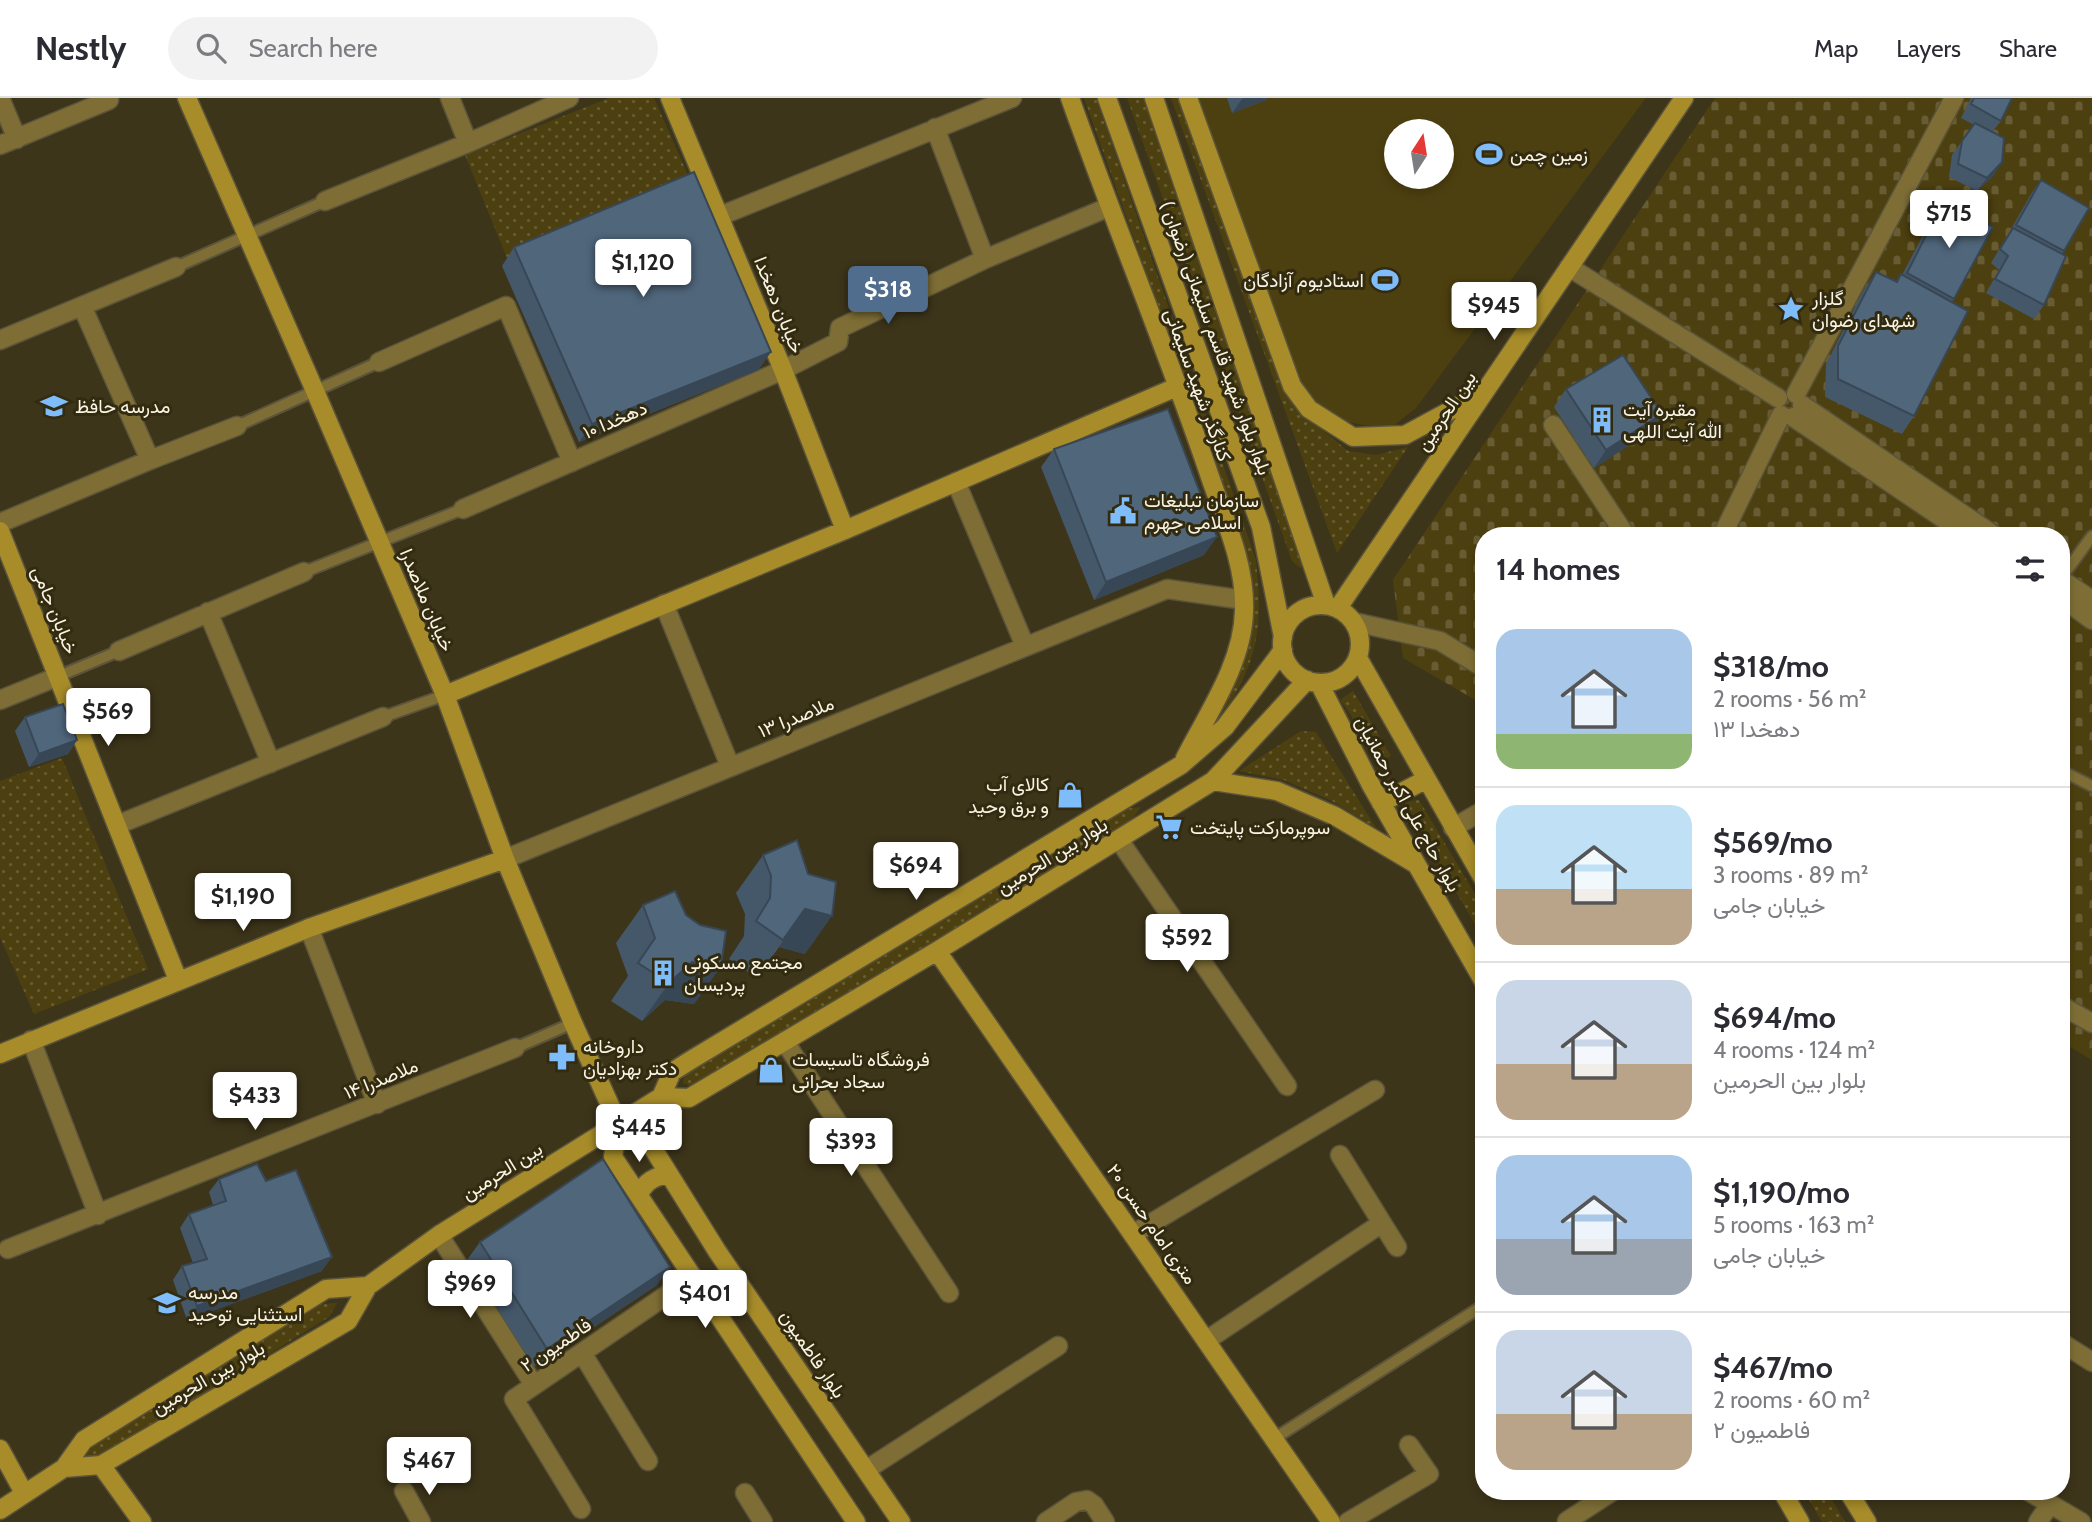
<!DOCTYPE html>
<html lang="en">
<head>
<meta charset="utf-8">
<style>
  :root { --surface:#fff; --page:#f2f2f3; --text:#2b2b33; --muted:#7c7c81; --line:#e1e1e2; --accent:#516d8d }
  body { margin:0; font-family:Cabin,Vazirmatn,sans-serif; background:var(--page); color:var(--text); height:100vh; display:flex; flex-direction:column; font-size:26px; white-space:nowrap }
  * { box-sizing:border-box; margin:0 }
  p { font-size:23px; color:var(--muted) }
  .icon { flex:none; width:38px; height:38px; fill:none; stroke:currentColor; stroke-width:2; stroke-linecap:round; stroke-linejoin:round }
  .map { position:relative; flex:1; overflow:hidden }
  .sheet { position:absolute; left:1475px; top:429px; width:595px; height:973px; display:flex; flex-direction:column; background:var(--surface); border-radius:28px; box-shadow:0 4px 10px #0003 }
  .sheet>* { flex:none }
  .needle { width:46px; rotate:12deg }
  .fabs { position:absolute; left:1384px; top:21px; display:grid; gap:14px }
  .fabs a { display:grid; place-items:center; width:70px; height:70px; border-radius:50%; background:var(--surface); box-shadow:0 4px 10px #0003; font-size:35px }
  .price { position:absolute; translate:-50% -60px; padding:0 16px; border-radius:7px; background:#fff; color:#222; font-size:23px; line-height:46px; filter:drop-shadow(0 2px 4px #0008) }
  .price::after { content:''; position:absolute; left:50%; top:42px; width:21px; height:16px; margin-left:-10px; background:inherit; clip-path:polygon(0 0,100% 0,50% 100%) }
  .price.selected { background:var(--accent); color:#fff }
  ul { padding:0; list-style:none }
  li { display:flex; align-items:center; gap:21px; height:175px; padding:0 21px }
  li+li { border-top:2px solid var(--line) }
  li span { display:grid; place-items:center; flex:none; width:196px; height:140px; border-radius:21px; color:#555 }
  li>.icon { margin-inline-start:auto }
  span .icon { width:84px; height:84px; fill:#fffc; stroke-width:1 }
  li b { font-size:30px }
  h2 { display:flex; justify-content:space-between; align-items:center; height:84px; padding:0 21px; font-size:30px }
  header { display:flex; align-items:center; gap:42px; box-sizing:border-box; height:98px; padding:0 35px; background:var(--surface); border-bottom:2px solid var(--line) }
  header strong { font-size:33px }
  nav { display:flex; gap:38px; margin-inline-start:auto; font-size:24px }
  .search { width:490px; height:63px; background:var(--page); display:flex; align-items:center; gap:18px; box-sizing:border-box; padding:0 24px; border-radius:38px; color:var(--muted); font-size:26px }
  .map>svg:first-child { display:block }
</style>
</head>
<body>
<header>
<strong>Nestly</strong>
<div class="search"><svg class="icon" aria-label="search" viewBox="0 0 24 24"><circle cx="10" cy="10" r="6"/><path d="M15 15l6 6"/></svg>Search here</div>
<nav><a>Map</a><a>Layers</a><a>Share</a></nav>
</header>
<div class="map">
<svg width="2092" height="1424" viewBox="0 0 2092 1424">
  <defs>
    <pattern id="grass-dots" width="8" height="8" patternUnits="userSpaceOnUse" patternTransform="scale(1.75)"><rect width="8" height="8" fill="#4d4010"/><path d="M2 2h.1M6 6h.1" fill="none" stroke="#675c33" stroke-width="1.8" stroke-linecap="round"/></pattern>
    <pattern id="cemetery-stones" width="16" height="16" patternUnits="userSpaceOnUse" patternTransform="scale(1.75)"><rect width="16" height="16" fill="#4d4010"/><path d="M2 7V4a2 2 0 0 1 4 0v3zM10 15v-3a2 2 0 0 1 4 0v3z" fill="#675c33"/></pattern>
  </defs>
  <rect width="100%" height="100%" fill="#3d351a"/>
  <path fill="url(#grass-dots)" d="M609,0H654L690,82L507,160L465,57Z
    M1084,0H1096L1256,462C1264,540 1256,568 1212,634L1229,595L1251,510L1193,306Z
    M1127,0H1144L1305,467L1300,470L1292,463Z
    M1171,0H1180L1290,301L1305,318L1348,353L1376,357L1408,349L1337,455Z
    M1353,593L1391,658L1379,666L1349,614L1340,602Z
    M1301,633L1316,634L1376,730L1332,703L1284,682L1239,673Z
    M62,660L148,871L34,916L0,839V683Z
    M1419,702L1484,811V842L1404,704Z
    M1141,709L1131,723L698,987L691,988L683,985L684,977L690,972L1124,711Z
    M337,1205L329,1219L102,1359H85L95,1344L321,1206Z
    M1804,1393H1827L1845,1424H1822Z"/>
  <path fill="url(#cemetery-stones)" d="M1715,0H2092V962L2062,944V438H1484V607L1403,560L1393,482Z"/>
  <path fill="#4d4010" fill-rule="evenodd" d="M1192,0H1646L1416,310L1392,329C1347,327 1325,323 1296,286ZM1396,33H1442V79H1396Z"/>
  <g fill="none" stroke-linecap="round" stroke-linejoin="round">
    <g stroke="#5b543a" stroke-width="14">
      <path id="lane" d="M176,169L325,103
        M237,328L379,264
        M304,474L463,411
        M2062,479L2092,438
        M59,578L119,553
        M383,619L445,597
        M2062,673L2092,688
        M515,950L573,925
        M1275,1340L1484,1207"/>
    </g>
    <g stroke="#5b543a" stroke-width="21">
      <path id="street" d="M0,0L17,41
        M450,0L468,45
        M935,30L985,161
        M0,47L109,2
        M325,103L468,45L569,0
        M720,118L1012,0
        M1569,169L1778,300
        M82,208L150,362
        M0,242L176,169
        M379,264L506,208L572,364
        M1796,296L1954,0
        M1802,307L1995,438
        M1793,319L1969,438
        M1553,327L1626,438
        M956,384L1025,548
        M463,411L783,272L838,244L840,230L985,161L1109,109
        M0,425L150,362L237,328
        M1722,438L1781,317
        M2062,482L2092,502
        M2062,500L2092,522
        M664,506L730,668
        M208,514L271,665
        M1354,524L1440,543L1484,570
        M119,553L304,474
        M0,602L59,578
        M117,727L383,619
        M1453,730L1484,712
        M1119,742L1287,988
        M505,761L1167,491L1244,502
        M309,830L377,1006
        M2062,908L2092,925
        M31,942L98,1117
        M785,944L949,1195
        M1382,1125L1397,1149
        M1133,1136L1375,992
        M439,1137L534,1287
        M8,1151L515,950
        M1207,1242L1382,1125L1340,1057
        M2062,1245L2092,1264
        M582,1255L648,1363
        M866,1372L1058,1248
        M404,1393L421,1424
        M2028,1393L2081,1424
        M745,1395L763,1424
        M581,1411L514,1301L693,1179
        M1567,1423L1613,1393
        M1046,1424L1076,1404L1087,1402L1094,1407L1105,1424
        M1348,1424L1429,1376L1409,1347
        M2038,1424L2050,1406"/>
    </g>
    <g stroke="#5b543a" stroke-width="21">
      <path id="secondary" d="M187,0L315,293L445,597L505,761L573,925L618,1025
        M670,0L783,272L845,432
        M1070,0C1114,124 1164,245 1207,370C1222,416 1246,464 1244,513C1243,565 1208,615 1185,660
        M1107,0L1261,429L1283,539
        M1154,0L1326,507
        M1188,0L1292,288L1309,311L1353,339L1405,337L1481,296
        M0,433L178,882
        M1282 546a39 39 0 1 1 78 0a39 39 0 1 1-78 0Z
        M1338,510L1684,0
        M1358,560L1484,782
        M1319,585L1371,687L1484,884
        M445,597L845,432L1179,288
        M1213,683L1277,693L1335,718L1414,765
        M1381,705L1425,682
        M937,853L1331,1424
        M0,956L309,830L505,761
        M661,999L689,1000L937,853L1213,683L1307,582
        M661,999L672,974L691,962L1181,667L1225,629L1283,552
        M618,1025L649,1044L717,1153L901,1424
        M618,1025L613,1059L856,1424
        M639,1096C646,1083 654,1079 668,1076
        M0,1351L24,1395
        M101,1367L142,1424
        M64,1370L101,1367L348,1223L368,1188L439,1137L661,999
        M1782,1393L1800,1424
        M1848,1393L1867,1424
        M0,1412L64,1370L84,1342L326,1191L368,1188"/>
    </g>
    <use href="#lane" stroke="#7e6e36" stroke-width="10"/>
    <use href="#street" stroke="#7e6e36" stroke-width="18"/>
    <use href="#secondary" stroke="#a78c29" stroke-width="18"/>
  </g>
  <path fill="#45586a" d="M1227,0H1267L1266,2L1232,15Z
    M1971,0H2012L2001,23L1992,34L2002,64L1993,78L1977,93L1949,79L1952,57L1974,27L1961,20Z
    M2041,82L2089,110L2062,156L2044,207L2034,221L1986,195L1999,172L1991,165L2010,133L2031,96Z
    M1943,104L1954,201L1951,204L1914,318L1902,336L1825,299L1826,266L1863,193L1876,174L1896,183L1901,176L1902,177L1931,122Z
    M514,149L771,254L758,272L579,344L502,168Z
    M1566,291L1662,316L1650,334L1594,370L1554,309Z
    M1054,351L1204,457L1094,502L1041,369Z
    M25,619L77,642L68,656L29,669L15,633Z
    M763,757L805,856L779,849L757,880L729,861L744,838L745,816L736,795Z
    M643,807L721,868L694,906L665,902L642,923L611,903L628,878L616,845Z
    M219,1081L266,1083L322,1173L187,1222L173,1182L182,1168L193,1165L180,1130L189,1116L213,1107L209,1094Z
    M480,1144L657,1187L534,1269L467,1162Z"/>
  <path fill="#384756" d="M1244,0H1267L1266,2L1232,15L1242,1Z
    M2002,64L1993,78L1977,93L1987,80Z
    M771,254L758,272L579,344L592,326Z
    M1662,316L1650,334L1594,370L1606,352Z
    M1217,439L1204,457L1094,502L1106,484Z
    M77,642L68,656L29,669L39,656Z
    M805,811L832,818L805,856L779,849Z
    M692,864L721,868L694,906L665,902L642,923L669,885Z
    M332,1159L322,1173L187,1222L197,1208Z
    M670,1169L657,1187L534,1269L547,1251Z"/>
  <path fill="#50667b" stroke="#384756" stroke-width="2" d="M1974,0H2012L2001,23L1971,6Z
    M1975,25L2004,40L2002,64L1987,80L1958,66L1962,43Z
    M694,74L771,254L592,326L514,149Z
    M2041,82L2089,110L2064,153L2016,127Z
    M1943,104L1993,129L1954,201L1907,175Z
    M2013,130L2066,158L2044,207L1995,181L2008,158L2000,151Z
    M1876,174L1897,184L1901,176L1968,213L1914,318L1838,281V248Z
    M1623,257L1662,316L1606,352L1566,291Z
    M1168,311L1217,439L1106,484L1054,351Z
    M63,606L77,642L39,656L25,619Z
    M797,742L808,776L836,784L832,818L805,811L783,842L756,823L770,800L771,778L763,757Z
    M675,793L686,817L700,827L726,833L721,868L692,864L669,885L638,865L655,840L643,807Z
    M603,1061L670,1169L547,1251L480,1144Z
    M257,1066L266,1083L296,1072L332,1159L197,1208L182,1168L207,1161L189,1116L226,1103L219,1081Z"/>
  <defs>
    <g id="stadium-bare" transform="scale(2.1)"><path d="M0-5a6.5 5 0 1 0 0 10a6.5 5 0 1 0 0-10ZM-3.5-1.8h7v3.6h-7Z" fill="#7fbdfa" stroke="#332b10" stroke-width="2.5" paint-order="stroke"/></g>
    <g id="sight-bare" transform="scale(2.1)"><path d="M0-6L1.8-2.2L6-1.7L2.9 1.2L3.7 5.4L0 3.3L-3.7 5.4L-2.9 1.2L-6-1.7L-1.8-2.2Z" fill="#7fbdfa" stroke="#332b10" stroke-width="2.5" paint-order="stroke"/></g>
    <g id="school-bare" transform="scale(2.1)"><path d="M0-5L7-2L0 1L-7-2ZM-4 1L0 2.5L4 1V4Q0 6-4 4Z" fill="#7fbdfa" stroke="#332b10" stroke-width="2.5" paint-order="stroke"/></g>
    <g id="building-bare" transform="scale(2.1)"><path d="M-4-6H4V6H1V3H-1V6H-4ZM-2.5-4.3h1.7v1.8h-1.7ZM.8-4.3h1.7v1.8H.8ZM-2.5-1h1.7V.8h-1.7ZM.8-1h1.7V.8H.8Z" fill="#7fbdfa" stroke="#332b10" stroke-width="2.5" paint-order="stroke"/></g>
    <g id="civic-bare" transform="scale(2.1)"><path d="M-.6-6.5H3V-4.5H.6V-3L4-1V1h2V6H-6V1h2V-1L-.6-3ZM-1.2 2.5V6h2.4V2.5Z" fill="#7fbdfa" stroke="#332b10" stroke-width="2.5" paint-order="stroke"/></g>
    <g id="shop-bare" transform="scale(2.1)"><path d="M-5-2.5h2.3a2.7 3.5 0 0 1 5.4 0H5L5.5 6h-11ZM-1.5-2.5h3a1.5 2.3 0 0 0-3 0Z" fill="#7fbdfa" stroke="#332b10" stroke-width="2.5" paint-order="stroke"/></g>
    <g id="supermarket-bare" transform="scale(2.1)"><path d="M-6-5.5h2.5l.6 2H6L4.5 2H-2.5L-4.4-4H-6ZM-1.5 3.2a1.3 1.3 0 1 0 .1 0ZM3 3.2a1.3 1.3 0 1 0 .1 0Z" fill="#7fbdfa" stroke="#332b10" stroke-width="2.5" paint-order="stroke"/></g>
    <g id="pharmacy-bare" transform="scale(2.1)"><path d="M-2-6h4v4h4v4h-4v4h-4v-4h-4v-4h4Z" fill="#7fbdfa" stroke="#332b10" stroke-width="2.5" paint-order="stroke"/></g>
  </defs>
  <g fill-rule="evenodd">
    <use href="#stadium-bare" x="1489" y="56"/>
    <use href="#stadium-bare" x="1385" y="182"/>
    <use href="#sight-bare" x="1791" y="211"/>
    <use href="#school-bare" x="54" y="308"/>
    <use href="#building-bare" x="1602" y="322"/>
    <use href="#civic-bare" x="1123" y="413"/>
    <use href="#shop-bare" x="1070" y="697"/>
    <use href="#supermarket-bare" x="1169" y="729"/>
    <use href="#building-bare" x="663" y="875"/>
    <use href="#pharmacy-bare" x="562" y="959"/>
    <use href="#shop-bare" x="771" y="972"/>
    <use href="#school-bare" x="167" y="1205"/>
  </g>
  <g text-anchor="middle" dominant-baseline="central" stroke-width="6" stroke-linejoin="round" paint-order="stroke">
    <g font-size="19" fill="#f9f4e4" stroke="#332b10" text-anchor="start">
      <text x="1510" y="56">زمین چمن</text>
      <text x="1364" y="182" text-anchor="end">استادیوم آزادگان</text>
      <text x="1812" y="200">گلزار<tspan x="1812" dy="22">شهدای رضوان</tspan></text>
      <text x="75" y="308">مدرسه حافظ</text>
      <text x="1623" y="311">مقبره آیت<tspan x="1623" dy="22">الله آیت اللهی</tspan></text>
      <text x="1144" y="402">سازمان تبلیغات<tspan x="1144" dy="22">اسلامی جهرم</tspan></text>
      <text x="1049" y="686" text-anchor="end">کالای آب<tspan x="1049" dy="22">و برق وحید</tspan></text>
      <text x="1190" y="729">سوپرمارکت پایتخت</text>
      <text x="684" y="864">مجتمع مسکونی<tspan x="684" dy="22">پردیسان</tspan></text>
      <text x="583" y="948">داروخانه<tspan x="583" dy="22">دکتر بهزادیان</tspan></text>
      <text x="792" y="961">فروشگاه تاسیسات<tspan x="792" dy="22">سجاد بحرانی</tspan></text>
      <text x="188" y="1194">مدرسه<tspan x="188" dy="22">استثنایی توحید</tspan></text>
    </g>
    <g font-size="19" fill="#f9f4e4" stroke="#332b10">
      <text transform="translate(779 207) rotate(68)">خیابان دهخدا</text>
      <text transform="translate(1216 240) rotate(70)">بلوار بلوار شهید قاسم سلیمانی (رضوان )</text>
      <text transform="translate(1198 287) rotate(70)">کنارگذر شهید سلیمانی</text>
      <text transform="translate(1446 313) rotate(-56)">بین الحرمین</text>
      <text transform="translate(615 322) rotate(-23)">دهخدا ۱۰</text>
      <text transform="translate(427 502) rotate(67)">خیابان ملاصدرا</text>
      <text transform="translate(55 512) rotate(68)">خیابان جامی</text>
      <text transform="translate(796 619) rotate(-22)">ملاصدرا ۱۳</text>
      <text transform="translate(1408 706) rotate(61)">بلوار حاج علی اکبر رحمانیان</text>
      <text transform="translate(1052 758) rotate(-32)">بلوار بین الحرمین</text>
      <text transform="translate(381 981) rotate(-22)">ملاصدرا ۱۴</text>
      <text transform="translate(502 1073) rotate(-32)">بین الحرمین</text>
      <text transform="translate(1152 1126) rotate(55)">۲۰ متری امام حسن</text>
      <text transform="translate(556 1247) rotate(-34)">فاطمیون ۲</text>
      <text transform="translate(813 1256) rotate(56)">بلوار فاطمیون</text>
      <text transform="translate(208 1280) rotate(-30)">بلوار بین الحرمین</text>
    </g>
  </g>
</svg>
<div class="fabs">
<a><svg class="needle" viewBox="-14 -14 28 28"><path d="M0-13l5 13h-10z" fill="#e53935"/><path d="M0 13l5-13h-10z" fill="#7c7c81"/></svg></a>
</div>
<b class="price" style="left:1949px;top:152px">$715</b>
<b class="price" style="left:643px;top:201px">$1,120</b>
<b class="price selected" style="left:888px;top:228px">$318</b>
<b class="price" style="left:1494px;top:244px">$945</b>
<b class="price" style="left:108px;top:650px">$569</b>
<b class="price" style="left:916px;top:804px">$694</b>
<b class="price" style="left:243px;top:835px">$1,190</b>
<b class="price" style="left:1187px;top:876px">$592</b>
<b class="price" style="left:255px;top:1034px">$433</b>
<b class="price" style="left:639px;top:1066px">$445</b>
<b class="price" style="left:851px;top:1080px">$393</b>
<b class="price" style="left:470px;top:1222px">$969</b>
<b class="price" style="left:705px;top:1232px">$401</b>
<b class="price" style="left:429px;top:1399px">$467</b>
<section class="sheet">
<h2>14 homes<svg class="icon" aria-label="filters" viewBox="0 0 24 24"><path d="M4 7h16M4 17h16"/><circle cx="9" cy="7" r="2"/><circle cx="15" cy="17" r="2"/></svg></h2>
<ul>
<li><span style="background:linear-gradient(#a9c7e8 75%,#8fb573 0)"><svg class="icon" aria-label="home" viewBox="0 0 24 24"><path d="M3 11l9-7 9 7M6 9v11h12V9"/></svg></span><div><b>$318/mo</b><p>2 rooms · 56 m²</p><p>دهخدا ۱۳</p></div></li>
<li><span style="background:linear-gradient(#bfe0f5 60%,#b9a48a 0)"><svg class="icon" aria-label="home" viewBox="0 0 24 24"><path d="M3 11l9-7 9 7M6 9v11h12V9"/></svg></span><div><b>$569/mo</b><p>3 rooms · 89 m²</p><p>خیابان جامی</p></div></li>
<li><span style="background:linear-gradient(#c9d6e8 60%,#b9a48a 0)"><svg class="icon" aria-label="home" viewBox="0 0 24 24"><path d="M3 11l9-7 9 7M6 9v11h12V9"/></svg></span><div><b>$694/mo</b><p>4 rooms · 124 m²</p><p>بلوار بین الحرمین</p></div></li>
<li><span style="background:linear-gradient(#a9c7e8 60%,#9aa5b1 0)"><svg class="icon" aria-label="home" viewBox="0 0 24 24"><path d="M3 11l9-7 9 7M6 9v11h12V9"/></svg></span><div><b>$1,190/mo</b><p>5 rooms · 163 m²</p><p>خیابان جامی</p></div></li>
<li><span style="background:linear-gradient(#c9d6e8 60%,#b9a48a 0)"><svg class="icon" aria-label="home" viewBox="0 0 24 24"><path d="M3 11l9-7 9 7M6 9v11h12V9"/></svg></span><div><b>$467/mo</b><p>2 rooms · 60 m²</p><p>فاطمیون ۲</p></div></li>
</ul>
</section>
</div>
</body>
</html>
